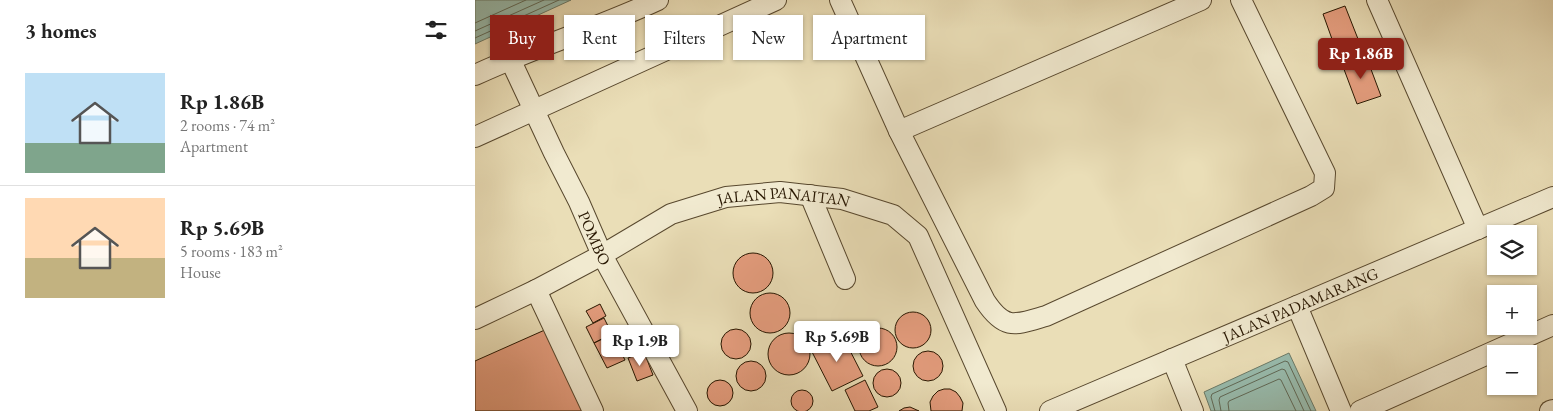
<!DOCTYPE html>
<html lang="en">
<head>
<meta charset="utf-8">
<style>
  :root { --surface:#fff; --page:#f6f6f6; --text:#222; --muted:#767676; --line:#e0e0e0; --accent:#8f2418 }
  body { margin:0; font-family:"EB Garamond",serif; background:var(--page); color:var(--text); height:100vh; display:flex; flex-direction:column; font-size:19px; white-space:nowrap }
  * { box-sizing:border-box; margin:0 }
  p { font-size:16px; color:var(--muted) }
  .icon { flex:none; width:28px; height:28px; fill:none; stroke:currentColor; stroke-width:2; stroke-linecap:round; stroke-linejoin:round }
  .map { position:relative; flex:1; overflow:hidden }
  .side { display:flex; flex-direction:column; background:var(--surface); width:475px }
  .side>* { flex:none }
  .top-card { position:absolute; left:15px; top:15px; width:475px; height:45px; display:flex; gap:10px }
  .tools { position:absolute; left:1012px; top:225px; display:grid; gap:10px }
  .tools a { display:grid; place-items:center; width:50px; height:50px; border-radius:0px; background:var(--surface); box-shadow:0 1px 4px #0004; font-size:25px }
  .price { position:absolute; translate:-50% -42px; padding:0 11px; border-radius:5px; background:#fff; color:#222; font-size:16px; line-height:32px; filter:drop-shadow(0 1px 2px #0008) }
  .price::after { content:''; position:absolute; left:50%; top:30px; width:15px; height:11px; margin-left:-8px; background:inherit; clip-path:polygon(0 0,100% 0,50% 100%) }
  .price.current { background:var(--accent); color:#fff }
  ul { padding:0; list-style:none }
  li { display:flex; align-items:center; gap:15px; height:125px; padding:0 25px }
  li+li { border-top:1px solid var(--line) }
  li span { display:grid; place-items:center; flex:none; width:140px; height:100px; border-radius:0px; color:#555 }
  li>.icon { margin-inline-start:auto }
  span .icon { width:60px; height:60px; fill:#fffc; stroke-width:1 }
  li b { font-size:21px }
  h2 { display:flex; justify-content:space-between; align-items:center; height:60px; padding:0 25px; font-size:21px }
  .tag { padding:0 18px; border-radius:0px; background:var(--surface); box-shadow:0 1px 4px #0004; font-size:18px; line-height:45px }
  .tag.current { background:var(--accent); color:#fff }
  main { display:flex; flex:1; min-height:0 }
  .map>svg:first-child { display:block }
</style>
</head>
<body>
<main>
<section class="side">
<h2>3 homes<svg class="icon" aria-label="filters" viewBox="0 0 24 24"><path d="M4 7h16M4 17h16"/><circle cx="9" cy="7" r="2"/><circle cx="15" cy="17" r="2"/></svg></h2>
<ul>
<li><span style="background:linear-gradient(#bfe0f5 70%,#7fa58c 0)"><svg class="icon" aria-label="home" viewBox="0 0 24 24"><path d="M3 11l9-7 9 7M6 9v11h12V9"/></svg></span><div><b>Rp 1.86B</b><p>2 rooms · 74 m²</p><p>Apartment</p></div></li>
<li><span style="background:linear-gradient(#ffd9b3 60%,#c2b280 0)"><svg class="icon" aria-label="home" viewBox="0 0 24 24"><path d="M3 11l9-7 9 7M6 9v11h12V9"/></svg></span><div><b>Rp 5.69B</b><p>5 rooms · 183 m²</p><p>House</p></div></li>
</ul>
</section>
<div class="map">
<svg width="1078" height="411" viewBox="0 0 1078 411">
  <rect width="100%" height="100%" fill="#eadeb7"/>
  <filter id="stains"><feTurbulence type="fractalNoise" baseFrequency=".004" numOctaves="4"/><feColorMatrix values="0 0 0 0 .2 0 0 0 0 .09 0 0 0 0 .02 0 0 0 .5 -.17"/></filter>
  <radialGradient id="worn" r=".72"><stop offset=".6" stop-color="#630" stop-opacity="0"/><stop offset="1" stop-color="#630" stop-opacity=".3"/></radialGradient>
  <path fill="#98bcae" stroke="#6b7a68" d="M0,0H96L0,44Z
    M814,353L841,411H736L729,392Z"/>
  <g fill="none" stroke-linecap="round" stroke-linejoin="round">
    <path stroke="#606957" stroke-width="1" d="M0,23L51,0
      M0,31L69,0
      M0,38L84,0
      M740,411L736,397L737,394L810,361L813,362L836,411
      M746,411L744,400L745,397L807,369L810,370L829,411
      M754,411L753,403L754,401L804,379L806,380L821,411"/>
  </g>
  <path fill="#e59d7e" stroke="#271600" d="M870,6L885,44L862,53L848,14Z
    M891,56L906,96L882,104L867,64Z
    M258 273a20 20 0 1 1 40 0a20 20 0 1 1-40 0Z
    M275 313a20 20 0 1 1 40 0a20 20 0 1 1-40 0Z
    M125,304L131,316L118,323L111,311Z
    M420 330a18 18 0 1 1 36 0a18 18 0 1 1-36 0Z
    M129,318L137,334L119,343L111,327Z
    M384 347a19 19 0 1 1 38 0a19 19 0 1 1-38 0Z
    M246 344a15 15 0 1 1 30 0a15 15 0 1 1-30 0Z
    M72,329L108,411H0V361Z
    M293 354a21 21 0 1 1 42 0a21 21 0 1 1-42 0Z
    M137,334L150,360L132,368L119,343Z
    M367,335L388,376L357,391L336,350Z
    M438 366a15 15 0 1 1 30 0a15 15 0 1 1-30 0Z
    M169,352L178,375L162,381L153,358Z
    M261 376a15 15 0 1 1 30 0a15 15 0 1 1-30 0Z
    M398 383a14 14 0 1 1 28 0a14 14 0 1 1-28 0Z
    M232 393a13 13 0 1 1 26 0a13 13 0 1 1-26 0Z
    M390,380L403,407L394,411H380L370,390Z
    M469,389H475L481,392L485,397L488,403L487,411H456L455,402L458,396L463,391Z
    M316 401a11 11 0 1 1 22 0a11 11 0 1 1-22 0Z
    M435,407L444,411H424L429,408Z"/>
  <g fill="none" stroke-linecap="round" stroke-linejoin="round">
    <g stroke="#58482e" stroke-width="22">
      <g id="minor">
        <path d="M365,0L424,131L510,301C530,331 540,325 571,316L836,196L849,188L850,173L766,0"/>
        <path d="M902,0L1003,229"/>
        <path id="s1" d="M35,59L79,153L104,202L127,255L212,411"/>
        <path d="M0,75C60,47 123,28 183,0"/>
        <path d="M424,131L726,0"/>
        <path d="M0,137L301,0"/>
        <path d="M335,195L370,279"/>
        <path d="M61,290L118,411"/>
        <path d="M822,306L866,411"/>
        <path id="s2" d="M0,319L61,290L127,255L196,214L251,197L305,192L367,199L418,215L443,236L521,411"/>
        <path d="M697,359L718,411"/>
        <path id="s3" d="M575,411L1078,197"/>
        <path d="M885,411L1078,325"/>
        <path d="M1075,411L1078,410"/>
      </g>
    </g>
    <use href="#minor" stroke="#f1ead0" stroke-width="20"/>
  </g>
  <g text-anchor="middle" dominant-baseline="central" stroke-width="4" stroke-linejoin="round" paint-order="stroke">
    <g font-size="16" fill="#271600" stroke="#f1ead0">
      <text stroke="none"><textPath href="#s2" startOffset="338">JALAN PANAITAN</textPath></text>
      <text stroke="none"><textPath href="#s1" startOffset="198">POMBO</textPath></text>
      <text stroke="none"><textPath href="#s3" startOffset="272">JALAN PADAMARANG</textPath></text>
    </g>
  </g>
  <rect width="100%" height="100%" filter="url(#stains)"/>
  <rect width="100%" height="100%" fill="url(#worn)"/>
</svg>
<div class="tools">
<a><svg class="icon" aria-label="layers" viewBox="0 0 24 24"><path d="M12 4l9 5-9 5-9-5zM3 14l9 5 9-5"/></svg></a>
<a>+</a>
<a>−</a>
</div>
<b class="price current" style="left:886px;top:80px">Rp 1.86B</b>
<b class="price" style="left:362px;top:363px">Rp 5.69B</b>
<b class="price" style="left:165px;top:367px">Rp 1.9B</b>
<div class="top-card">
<a class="tag current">Buy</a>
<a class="tag">Rent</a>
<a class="tag">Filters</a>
<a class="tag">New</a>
<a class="tag">Apartment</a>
</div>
</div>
</main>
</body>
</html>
